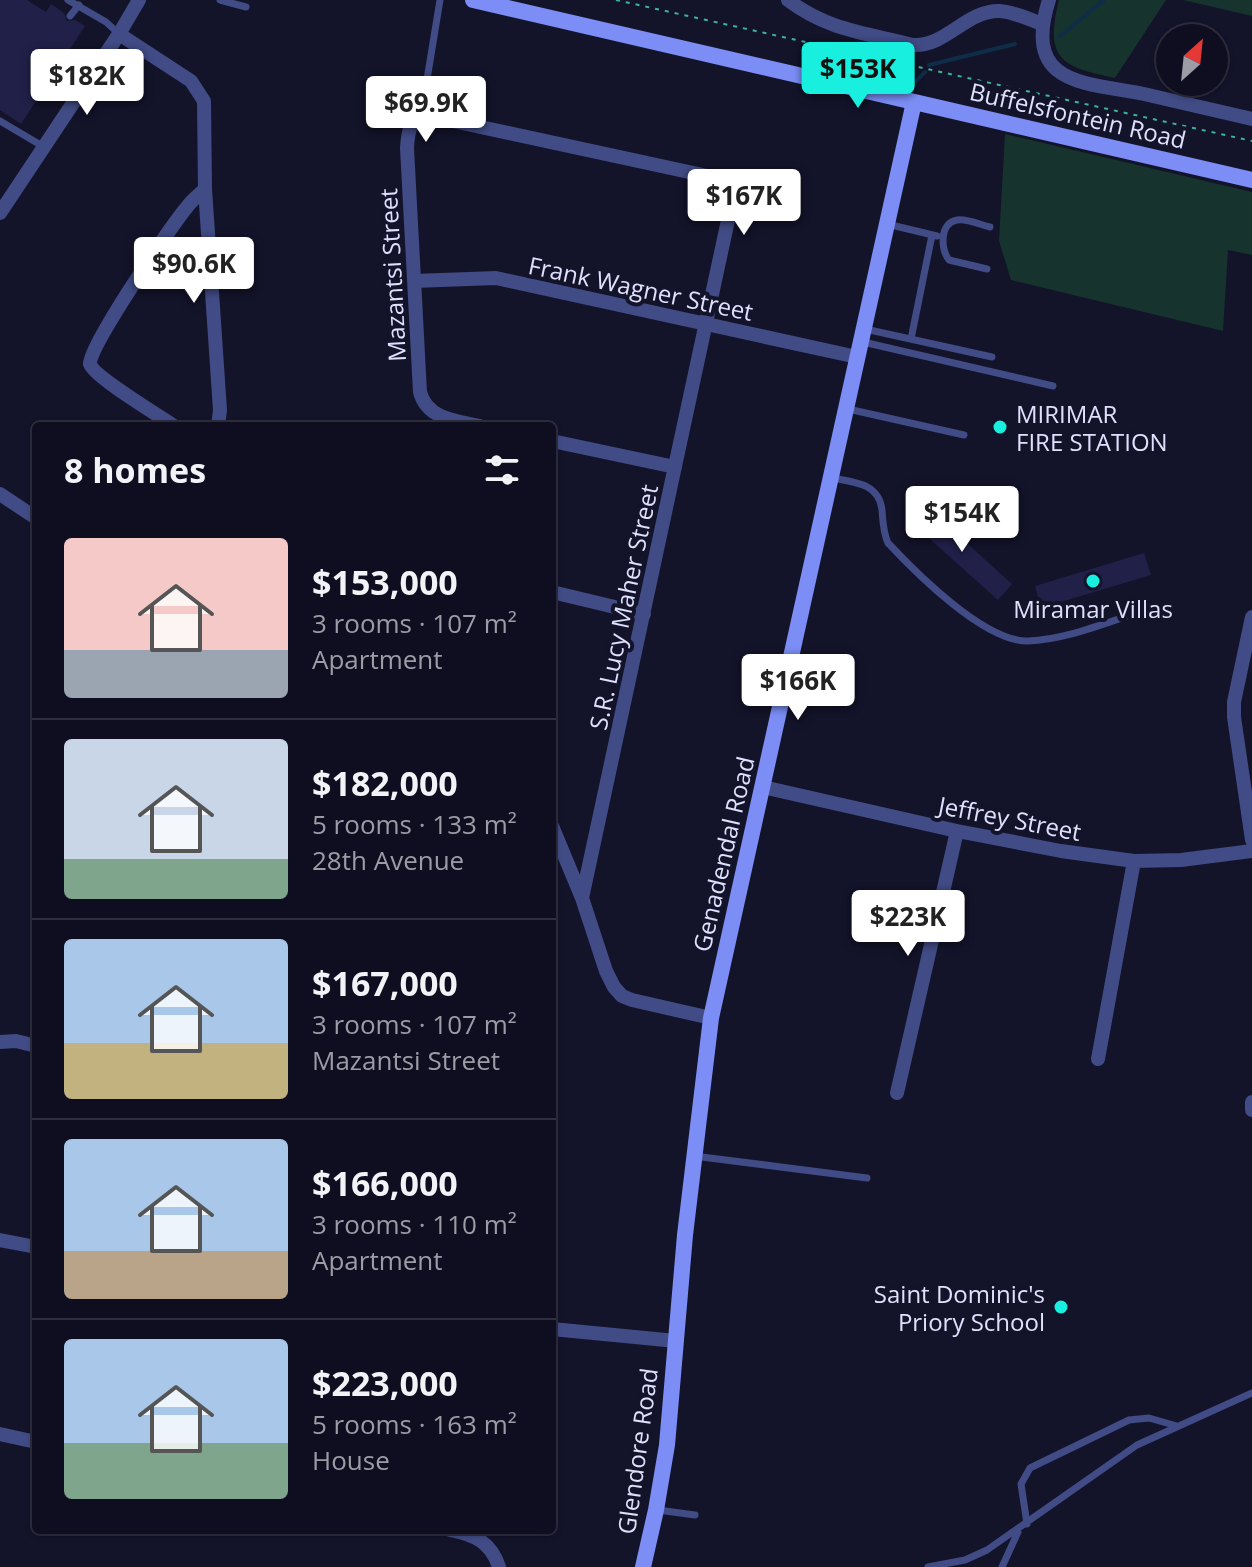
<!DOCTYPE html>
<html lang="en">
<head>
<meta charset="utf-8">
<style>
  :root { --surface:#0e0e20; --page:#171729; --text:#f1f3f6; --muted:#9b9ca5; --line:#2e2e3e; --accent:#18efdf }
  body { margin:0; font-family:"Open Sans",sans-serif; background:var(--page); color:var(--text); height:100vh; display:flex; flex-direction:column; font-size:30px; white-space:nowrap }
  * { box-sizing:border-box; margin:0 }
  p { font-size:26px; color:var(--muted) }
  .icon { flex:none; width:44px; height:44px; fill:none; stroke:currentColor; stroke-width:2; stroke-linecap:round; stroke-linejoin:round }
  .map { position:relative; flex:1; overflow:hidden }
  .sheet { position:absolute; left:32px; top:422px; width:524px; height:1112px; display:flex; flex-direction:column; background:var(--surface); border-radius:8px; box-shadow:0 2px 6px #0004,0 0 0 2px var(--line) }
  .sheet>* { flex:none }
  .needle { width:52px; rotate:27deg }
  .buttons { position:absolute; left:1156px; top:24px; display:grid; gap:16px }
  .buttons a { display:grid; place-items:center; width:72px; height:72px; border-radius:50%; background:var(--surface); box-shadow:0 2px 6px #0004,0 0 0 2px var(--line); font-size:40px }
  .price { position:absolute; translate:-50% -68px; padding:0 18px; border-radius:8px; background:#fff; color:#222; font-size:26px; line-height:52px; filter:drop-shadow(0 2px 4px #0008) }
  .price::after { content:''; position:absolute; left:50%; top:48px; width:24px; height:18px; margin-left:-12px; background:inherit; clip-path:polygon(0 0,100% 0,50% 100%) }
  .price.on { background:var(--accent); color:#111 }
  ul { padding:0; list-style:none }
  li { display:flex; align-items:center; gap:24px; height:200px; padding:0 32px }
  li+li { border-top:2px solid var(--line) }
  li span { display:grid; place-items:center; flex:none; width:224px; height:160px; border-radius:8px; color:#555 }
  li>.icon { margin-inline-start:auto }
  span .icon { width:96px; height:96px; fill:#fffc; stroke-width:1 }
  li b { font-size:34px }
  h2 { display:flex; justify-content:space-between; align-items:center; height:96px; padding:0 32px; font-size:34px }
  .map>svg:first-child { display:block }
</style>
</head>
<body>
<div class="map">
<svg width="1252" height="1567" viewBox="0 0 1252 1567">
  <rect width="100%" height="100%" fill="#13132a"/>
  <path fill="#16332d" d="M1059,0H1166L1115,78C1061,67 1044,59 1059,0Z
    M1183,0H1252V16Z
    M1005,134L1252,192V255L1228,250L1223,331L1011,280L999,241Z"/>
  <g fill="none" stroke-linecap="round" stroke-linejoin="round">
    <path stroke="#0f2d47" stroke-width="4" d="M1059,37L1104,0
      M929,65L1015,44
      M908,89L925,72"/>
  </g>
  <path fill="#212049" d="M0,0H27L46,12L51,4L64,13L67,21L75,20L85,26L21,124L0,110Z
    M927,507L1012,584L998,600L913,524Z
    M1144,553L1151,575L1041,608L1035,586Z"/>
  <g fill="none" stroke-linecap="round" stroke-linejoin="round">
    <path stroke="#3ab598" stroke-width="2" stroke-dasharray="4 6" stroke-linecap="butt" d="M616,0L1252,141"/>
    <path stroke="#414b85" stroke-width="7" d="M68,0L106,22L119,34
      M220,0L246,7
      M70,16L79,5
      M421,116L440,0
      M0,121L44,147
      M887,224L937,236
      M987,269L949,260C941,249 939,223 957,220C966,218 981,225 990,227
      M865,329L992,357
      M911,339L932,235
      M863,342L1053,386
      M848,409L964,435
      M832,478C854,482 879,483 882,510C883,522 883,532 888,543C917,574 985,642 1028,641C1066,640 1107,622 1143,611
      M694,1156L867,1178
      M658,1510L695,1515
      M1027,1524L1021,1484L1030,1468L1129,1420L1149,1418L1177,1426
      M928,1567L965,1560L987,1550L1137,1445L1252,1393
      M1002,1567L1018,1532"/>
    <path stroke="#414b85" stroke-width="14" d="M788,0C827,30 866,33 913,45C946,47 966,10 1000,11C1014,12 1029,19 1042,24
      M1049,0C1022,85 1083,82 1144,94C1180,102 1216,111 1252,119
      M119,34L191,81L204,101L205,189L220,410L218,426
      M0,213L119,34L139,0
      M414,281L496,278L857,357
      M174,426C160,416 94,377 90,364C87,349 172,225 187,207C192,200 199,195 205,189
      M480,426C456,421 427,419 420,392L407,148C408,130 410,117 430,116L712,177L728,185L733,197L582,898
      M552,441L675,467
      M0,494L36,518
      M552,592L644,614
      M1252,617L1234,702V717L1252,840
      M763,787L957,831L1061,851L1134,861L1181,860L1252,851
      M552,826L582,898L606,971L614,987L622,996L632,1000L711,1018
      M0,1042L16,1041L36,1046
      M1098,1059L1134,861
      M897,1093L957,831
      M1252,1102V1110
      M0,1240L36,1247
      M552,1329L676,1341
      M0,1434L36,1442
      M450,1530C475,1535 491,1542 499,1567"/>
    <path stroke="#7c8ef6" stroke-width="16" d="M473,0L1252,180
      M643,1567L656,1510L667,1445L685,1235L711,1018L914,102"/>
  </g>
  <g fill="#18efdf" stroke="#13132a" stroke-width="3">
    <circle cx="1000" cy="427" r="8"/>
    <circle cx="1093" cy="581" r="8"/>
    <circle cx="1061" cy="1307" r="8"/>
  </g>
  <g text-anchor="middle" dominant-baseline="central" stroke-width="8" stroke-linejoin="round" paint-order="stroke">
    <g font-size="24" fill="#dee0fd" stroke="#13132a">
      <text transform="translate(1078 115) rotate(13)">Buffelsfontein Road</text>
      <text transform="translate(392 275) rotate(-93)">Mazantsi Street</text>
      <text transform="translate(641 288) rotate(12)">Frank Wagner Street</text>
      <text transform="translate(623 607) rotate(-78)">S.R. Lucy Maher Street</text>
      <text transform="translate(1010 818) rotate(11)">Jeffrey Street</text>
      <text transform="translate(723 854) rotate(-77)">Genadendal Road</text>
      <text transform="translate(637 1451) rotate(-82)">Glendore Road</text>
    </g>
    <g font-size="24" fill="#dee0fd" stroke="#13132a" text-anchor="start">
      <text x="1016" y="413">MIRIMAR<tspan x="1016" dy="28">FIRE STATION</tspan></text>
      <text x="1093" y="608" text-anchor="middle">Miramar Villas</text>
      <text x="1045" y="1293" text-anchor="end">Saint Dominic's<tspan x="1045" dy="28">Priory School</tspan></text>
    </g>
  </g>
</svg>
<div class="buttons">
<a><svg class="needle" viewBox="-14 -14 28 28"><path d="M0-13l5 13h-10z" fill="#e53935"/><path d="M0 13l5-13h-10z" fill="#9b9ca5"/></svg></a>
</div>
<b class="price on" style="left:858px;top:110px">$153K</b>
<b class="price" style="left:87px;top:117px">$182K</b>
<b class="price" style="left:426px;top:144px">$69.9K</b>
<b class="price" style="left:744px;top:237px">$167K</b>
<b class="price" style="left:194px;top:305px">$90.6K</b>
<b class="price" style="left:962px;top:554px">$154K</b>
<b class="price" style="left:798px;top:722px">$166K</b>
<b class="price" style="left:908px;top:958px">$223K</b>
<section class="sheet">
<h2>8 homes<svg class="icon" aria-label="filters" viewBox="0 0 24 24"><path d="M4 7h16M4 17h16"/><circle cx="9" cy="7" r="2"/><circle cx="15" cy="17" r="2"/></svg></h2>
<ul>
<li><span style="background:linear-gradient(#f6c9c9 70%,#9aa5b1 0)"><svg class="icon" aria-label="home" viewBox="0 0 24 24"><path d="M3 11l9-7 9 7M6 9v11h12V9"/></svg></span><div><b>$153,000</b><p>3 rooms · 107 m²</p><p>Apartment</p></div></li>
<li><span style="background:linear-gradient(#c9d6e8 75%,#7fa58c 0)"><svg class="icon" aria-label="home" viewBox="0 0 24 24"><path d="M3 11l9-7 9 7M6 9v11h12V9"/></svg></span><div><b>$182,000</b><p>5 rooms · 133 m²</p><p>28th Avenue</p></div></li>
<li><span style="background:linear-gradient(#a9c7e8 65%,#c2b280 0)"><svg class="icon" aria-label="home" viewBox="0 0 24 24"><path d="M3 11l9-7 9 7M6 9v11h12V9"/></svg></span><div><b>$167,000</b><p>3 rooms · 107 m²</p><p>Mazantsi Street</p></div></li>
<li><span style="background:linear-gradient(#a9c7e8 70%,#b9a48a 0)"><svg class="icon" aria-label="home" viewBox="0 0 24 24"><path d="M3 11l9-7 9 7M6 9v11h12V9"/></svg></span><div><b>$166,000</b><p>3 rooms · 110 m²</p><p>Apartment</p></div></li>
<li><span style="background:linear-gradient(#a9c7e8 65%,#7fa58c 0)"><svg class="icon" aria-label="home" viewBox="0 0 24 24"><path d="M3 11l9-7 9 7M6 9v11h12V9"/></svg></span><div><b>$223,000</b><p>5 rooms · 163 m²</p><p>House</p></div></li>
</ul>
</section>
</div>
</body>
</html>
